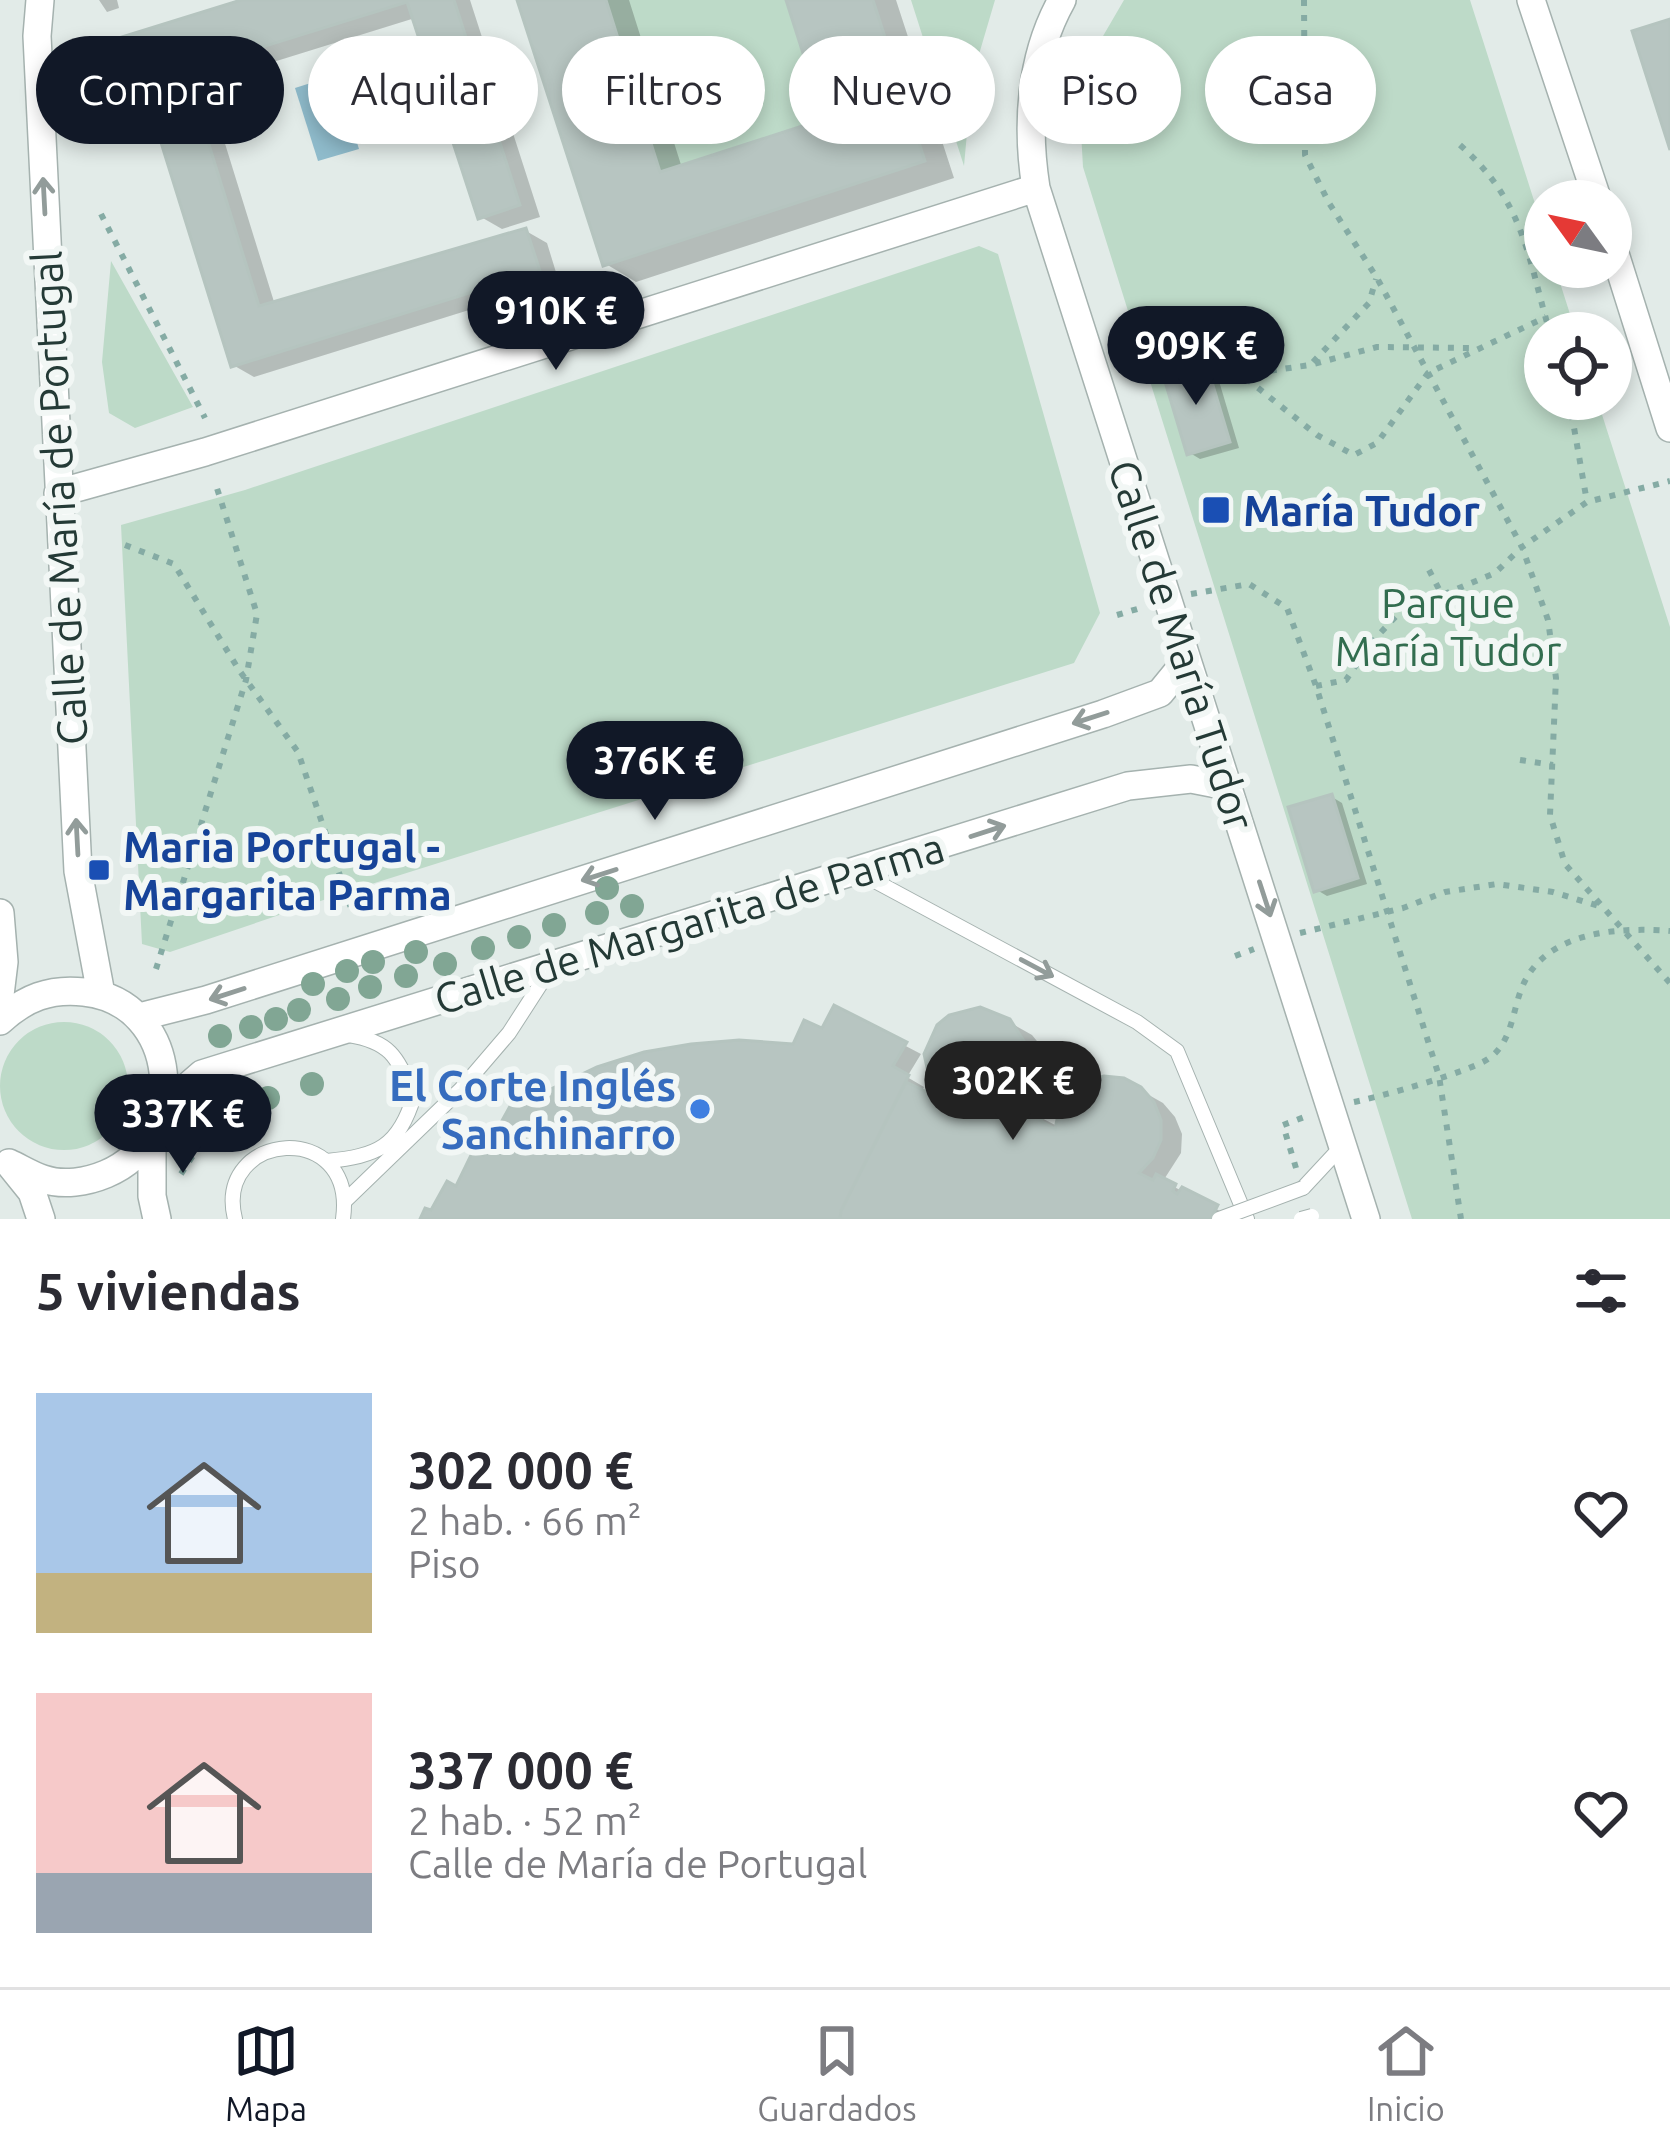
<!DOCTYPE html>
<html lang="es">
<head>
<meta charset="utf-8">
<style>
  :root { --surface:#fff; --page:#f7f7f7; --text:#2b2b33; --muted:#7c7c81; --line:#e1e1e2; --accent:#111827 }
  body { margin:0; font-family:Ubuntu,sans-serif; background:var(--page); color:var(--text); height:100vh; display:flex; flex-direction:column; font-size:45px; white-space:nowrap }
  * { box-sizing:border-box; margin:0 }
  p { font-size:39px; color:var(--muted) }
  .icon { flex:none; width:66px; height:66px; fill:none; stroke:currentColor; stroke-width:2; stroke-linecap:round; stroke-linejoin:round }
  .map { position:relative; height:1219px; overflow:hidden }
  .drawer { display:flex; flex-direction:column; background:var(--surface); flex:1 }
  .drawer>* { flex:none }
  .hud { position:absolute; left:36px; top:36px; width:1599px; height:108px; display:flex; gap:24px }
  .needle { width:78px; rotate:303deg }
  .tools { position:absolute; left:1524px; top:180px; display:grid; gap:24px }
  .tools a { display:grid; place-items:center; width:108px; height:108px; border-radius:50%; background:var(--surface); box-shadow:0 6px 18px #0003; font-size:60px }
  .price { position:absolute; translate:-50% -102px; padding:0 27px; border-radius:42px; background:var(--accent); color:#fff; font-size:39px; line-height:78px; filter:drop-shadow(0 3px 6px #0008) }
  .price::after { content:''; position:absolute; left:50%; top:72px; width:36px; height:27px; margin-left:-18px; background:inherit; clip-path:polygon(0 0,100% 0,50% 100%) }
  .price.active { background:#222; color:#fff }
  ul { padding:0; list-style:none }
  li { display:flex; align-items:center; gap:36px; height:300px; padding:0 36px }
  li span { display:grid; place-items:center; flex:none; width:336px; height:240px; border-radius:0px; color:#555 }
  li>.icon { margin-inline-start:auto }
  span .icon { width:144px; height:144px; fill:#fffc; stroke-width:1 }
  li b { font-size:51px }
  h2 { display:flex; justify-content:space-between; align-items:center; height:144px; padding:0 36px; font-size:51px }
  .tag { padding:0 42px; border-radius:54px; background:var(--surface); box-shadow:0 6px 18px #0003; font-size:42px; line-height:108px }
  .tag.active { background:var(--accent); color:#fff }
  .dock { display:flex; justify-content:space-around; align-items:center; height:168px; border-top:3px solid var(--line); background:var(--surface); font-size:33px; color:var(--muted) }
  .dock a { display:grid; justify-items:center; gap:6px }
  .dock .active { color:var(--accent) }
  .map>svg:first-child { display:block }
</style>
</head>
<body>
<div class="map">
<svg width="1670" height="1219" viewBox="0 0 1670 1219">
  <rect width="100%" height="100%" fill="#e2ebe8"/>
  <path fill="#bddac8" d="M606,0H786L824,119L660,172Z
    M911,0H995L972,78L964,166Z
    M1124,0H1470L1545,235V267H1555L1576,333H1545V399H1597L1670,627V1219H1412L1083,167L1078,79Z
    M979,246L998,254L1100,613L1074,663L362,887L170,952L142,944L121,525L245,490Z
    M111,261L193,407L135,428L109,413L102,362Z
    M0 1086a64 64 0 1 1 128 0a64 64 0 1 1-128 0Z"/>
  <path fill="#8fbbcb" d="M336,75L359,149L318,161L295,88Z"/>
  <path fill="#0003" d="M99,0H117L119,8L107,12Z
    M252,0H470L540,217L502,229L481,217L415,18L167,95L146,82Z
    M520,0H629L682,168L828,121L790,0H896L954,178L636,282L606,264Z
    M193,96L214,108L275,305L526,231L547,243L559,282L254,377L233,365Z
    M1206,365L1216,371L1239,448L1200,459L1190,453Z
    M1332,797L1342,803L1367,884L1327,896L1317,890Z
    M835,1009L921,1054L907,1077L924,1087L921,1093L928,1096L1009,1022L1032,1035L1041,1046L1049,1075L1038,1104L1030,1112L1059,1127L1140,1090L1163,1103L1175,1117L1182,1134L1181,1153L1163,1181L1235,1219H423L427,1211L432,1213L457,1190L534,1100L795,1047L823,1032Z"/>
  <path fill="#b7c5c1" stroke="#b5c4bf" stroke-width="3" d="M241,0H454L520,205L478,219L407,2L143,84L122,37Z
    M517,0H606L660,172L824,119L786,0H873L925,161L603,266Z
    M1670,19V150L1632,31Z
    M193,93L259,306L526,228L540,271L231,367L149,104Z
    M1206,362L1230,442L1187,455L1163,375Z
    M1332,794L1358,878L1314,892L1288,807Z
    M834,1005L907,1042L893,1066L909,1075L841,1211L840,1219H420L425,1208L431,1210L447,1181L456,1186L474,1149L483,1155L520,1088L534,1097L597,1067L644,1052L691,1044L739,1040L793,1044L804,1020L822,1028Z
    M980,1007L1010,1019L1027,1046L1025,1078L1006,1103L1021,1111L1025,1105L1044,1115L1041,1121L1055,1129L1059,1110L1069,1093L1085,1081L1104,1076L1124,1078L1141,1087L1154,1102L1161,1120V1140L1153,1158L1139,1173L1153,1180L1156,1174L1176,1184L1173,1191L1177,1194L1182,1187L1218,1205L1211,1219H840L841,1211L906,1082L927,1092L931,1086L924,1054L937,1025L949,1015Z"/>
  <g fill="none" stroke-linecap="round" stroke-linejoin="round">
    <g stroke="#a5b2af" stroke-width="16">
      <path id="lane" d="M860,873L1137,1022L1177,1051L1247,1219
        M327,1161C377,1156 399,1147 414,1096C397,1058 392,1042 349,1035
        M1303,1188L1343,1145
        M345,1201L461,1089L509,1033L551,968
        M235,1219C213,1131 357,1118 343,1219"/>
    </g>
    <g stroke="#a5b2af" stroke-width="30">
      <path id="street" d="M40,0L37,36L78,871L101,994
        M1062,0C1030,57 1026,125 1036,188L1366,1219
        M1531,0L1598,201
        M1611,241L1670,428
        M58,493L205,452L1036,188
        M0,913L4,962L0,995
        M139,1017L206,1000L1103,714L1160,693L1187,660
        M0,1021C25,998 50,988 84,992C180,1002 192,1138 106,1174C87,1182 63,1186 43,1179C31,1175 20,1168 9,1163
        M164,1107L202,1074L1128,786L1191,779L1227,786
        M152,1137V1196L157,1219
        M11,1166L32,1192L41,1219"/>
    </g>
    <path stroke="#85aba4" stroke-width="6" stroke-dasharray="6 9" stroke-linecap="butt" d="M1304,0L1305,155L1329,203L1377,278L1522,547L1548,620L1556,678L1550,815L1565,864L1670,983
      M1460,145C1525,203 1527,255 1550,333
      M101,214L205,418
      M1313,362L1369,303L1376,279
      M1139,365L1208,348L1317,435L1354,455L1377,443L1428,373L1546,317
      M1241,375L1310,365L1377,347L1475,348
      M1569,399L1587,502
      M125,545L174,564L239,670L298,752L351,908
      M1429,570L1441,593
      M1191,594L1249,584L1287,608L1316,686L1439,1076L1461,1219
      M1117,615L1144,607
      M1316,686L1346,680L1370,644L1399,613L1495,573L1522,547L1587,502L1670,481
      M1520,760L1553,765
      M1300,933L1403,908L1445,892L1497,884L1553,892L1602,907
      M1235,956L1254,949
      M156,969L246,680L257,614L215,482
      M1354,1102C1379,1097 1469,1072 1488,1059C1513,1042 1512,1010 1523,985C1547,931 1618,927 1670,931
      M1296,1168L1283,1125L1307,1116
      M181,1174L218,1117"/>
    <use href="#lane" stroke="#fff" stroke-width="14"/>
    <use href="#street" stroke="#fff" stroke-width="27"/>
    <g stroke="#a5b2af" stroke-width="16" stroke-linecap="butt">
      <path id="lane-bridge" d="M1219,1219L1303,1188
        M1301,1219L1312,1216"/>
    </g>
    <use href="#lane-bridge" stroke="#fff" stroke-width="14"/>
  </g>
  <g fill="#81a694">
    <circle cx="607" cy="888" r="12"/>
    <circle cx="632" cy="906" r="12"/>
    <circle cx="597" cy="913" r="12"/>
    <circle cx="554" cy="925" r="12"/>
    <circle cx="519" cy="937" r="12"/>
    <circle cx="483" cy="948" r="12"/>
    <circle cx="416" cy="952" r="12"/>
    <circle cx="373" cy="962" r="12"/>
    <circle cx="445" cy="964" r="12"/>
    <circle cx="347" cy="971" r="12"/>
    <circle cx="406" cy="976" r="12"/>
    <circle cx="313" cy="984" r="12"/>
    <circle cx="370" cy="987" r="12"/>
    <circle cx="338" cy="999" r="12"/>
    <circle cx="299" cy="1010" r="12"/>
    <circle cx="276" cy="1019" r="12"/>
    <circle cx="251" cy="1027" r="12"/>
    <circle cx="220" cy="1036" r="12"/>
    <circle cx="312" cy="1084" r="12"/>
    <circle cx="268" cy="1098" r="12"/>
  </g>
  <defs><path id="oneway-shaft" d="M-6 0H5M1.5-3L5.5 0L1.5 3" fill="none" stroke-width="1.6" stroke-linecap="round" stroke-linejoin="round" transform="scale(3)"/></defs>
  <g stroke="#929c9a">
    <use href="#oneway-shaft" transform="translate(44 196) rotate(-93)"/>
    <use href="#oneway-shaft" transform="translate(1090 718) rotate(162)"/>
    <use href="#oneway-shaft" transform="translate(988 831) rotate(-18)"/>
    <use href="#oneway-shaft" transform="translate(77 837) rotate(-93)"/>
    <use href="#oneway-shaft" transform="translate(599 875) rotate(162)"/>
    <use href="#oneway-shaft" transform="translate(1265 899) rotate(72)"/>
    <use href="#oneway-shaft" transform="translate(1037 968) rotate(28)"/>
    <use href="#oneway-shaft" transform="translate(227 994) rotate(162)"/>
  </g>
  <g fill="#1a4fb4" stroke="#f2f7f5" stroke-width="4.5">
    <rect x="1201" y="495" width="30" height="30" rx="6"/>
    <rect x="87" y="858" width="24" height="24" rx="6"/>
  </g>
  <circle fill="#3f7fe0" stroke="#f2f7f5" stroke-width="4.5" cx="700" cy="1109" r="12"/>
  <g text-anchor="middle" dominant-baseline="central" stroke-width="12" stroke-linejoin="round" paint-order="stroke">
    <g font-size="42" fill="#243a36" stroke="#f2f7f5">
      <text transform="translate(59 498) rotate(-93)">Calle de María de Portugal</text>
      <text transform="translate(1182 645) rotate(72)">Calle de María Tudor</text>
      <text transform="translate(689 923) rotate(-17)">Calle de Margarita de Parma</text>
    </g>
    <g font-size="42" font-weight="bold" fill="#164399" stroke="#f2f7f5" text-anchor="start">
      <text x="1243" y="510">María Tudor</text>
      <text x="123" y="846">Maria Portugal -<tspan x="123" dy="48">Margarita Parma</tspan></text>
    </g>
    <g font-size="42" fill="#326d4f" stroke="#f2f7f5">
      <text x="1448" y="602">Parque<tspan x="1448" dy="48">María Tudor</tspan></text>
    </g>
    <g font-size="42" font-weight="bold" fill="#366cbe" stroke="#f2f7f5" text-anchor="end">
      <text x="676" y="1085">El Corte Inglés<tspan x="676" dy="48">Sanchinarro</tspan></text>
    </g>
  </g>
</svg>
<div class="tools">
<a><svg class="needle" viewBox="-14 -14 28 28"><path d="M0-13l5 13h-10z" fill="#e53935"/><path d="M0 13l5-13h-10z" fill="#7c7c81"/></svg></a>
<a><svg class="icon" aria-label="locate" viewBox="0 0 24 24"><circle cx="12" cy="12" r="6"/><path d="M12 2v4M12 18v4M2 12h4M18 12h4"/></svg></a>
</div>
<b class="price" style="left:556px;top:373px">910K €</b>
<b class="price" style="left:1196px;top:408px">909K €</b>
<b class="price" style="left:655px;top:823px">376K €</b>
<b class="price active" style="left:1013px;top:1143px">302K €</b>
<b class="price" style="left:183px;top:1176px">337K €</b>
<div class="hud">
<a class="tag active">Comprar</a>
<a class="tag">Alquilar</a>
<a class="tag">Filtros</a>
<a class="tag">Nuevo</a>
<a class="tag">Piso</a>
<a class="tag">Casa</a>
</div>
</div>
<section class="drawer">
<h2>5 viviendas<svg class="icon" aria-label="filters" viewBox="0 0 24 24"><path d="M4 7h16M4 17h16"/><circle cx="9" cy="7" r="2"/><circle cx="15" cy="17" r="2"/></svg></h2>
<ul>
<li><span style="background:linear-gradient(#a9c7e8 75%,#c2b280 0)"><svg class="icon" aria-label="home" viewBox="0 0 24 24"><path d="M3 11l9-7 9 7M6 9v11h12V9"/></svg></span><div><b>302 000 €</b><p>2 hab. · 66 m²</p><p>Piso</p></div><svg class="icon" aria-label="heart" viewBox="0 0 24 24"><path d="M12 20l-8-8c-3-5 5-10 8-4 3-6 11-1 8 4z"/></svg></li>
<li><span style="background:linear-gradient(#f6c9c9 75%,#9aa5b1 0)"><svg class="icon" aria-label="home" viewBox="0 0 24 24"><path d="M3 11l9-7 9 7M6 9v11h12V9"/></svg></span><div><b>337 000 €</b><p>2 hab. · 52 m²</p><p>Calle de María de Portugal</p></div><svg class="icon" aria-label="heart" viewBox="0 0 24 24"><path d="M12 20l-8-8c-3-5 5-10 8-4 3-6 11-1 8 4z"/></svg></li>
</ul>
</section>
<nav class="dock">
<a class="active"><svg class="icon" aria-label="map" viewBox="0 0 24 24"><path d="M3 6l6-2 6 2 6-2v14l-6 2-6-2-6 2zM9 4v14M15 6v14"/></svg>Mapa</a>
<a><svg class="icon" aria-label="saved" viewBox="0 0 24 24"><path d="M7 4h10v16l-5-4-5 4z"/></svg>Guardados</a>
<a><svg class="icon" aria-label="home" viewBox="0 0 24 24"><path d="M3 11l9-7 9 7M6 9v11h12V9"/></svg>Inicio</a>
</nav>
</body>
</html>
